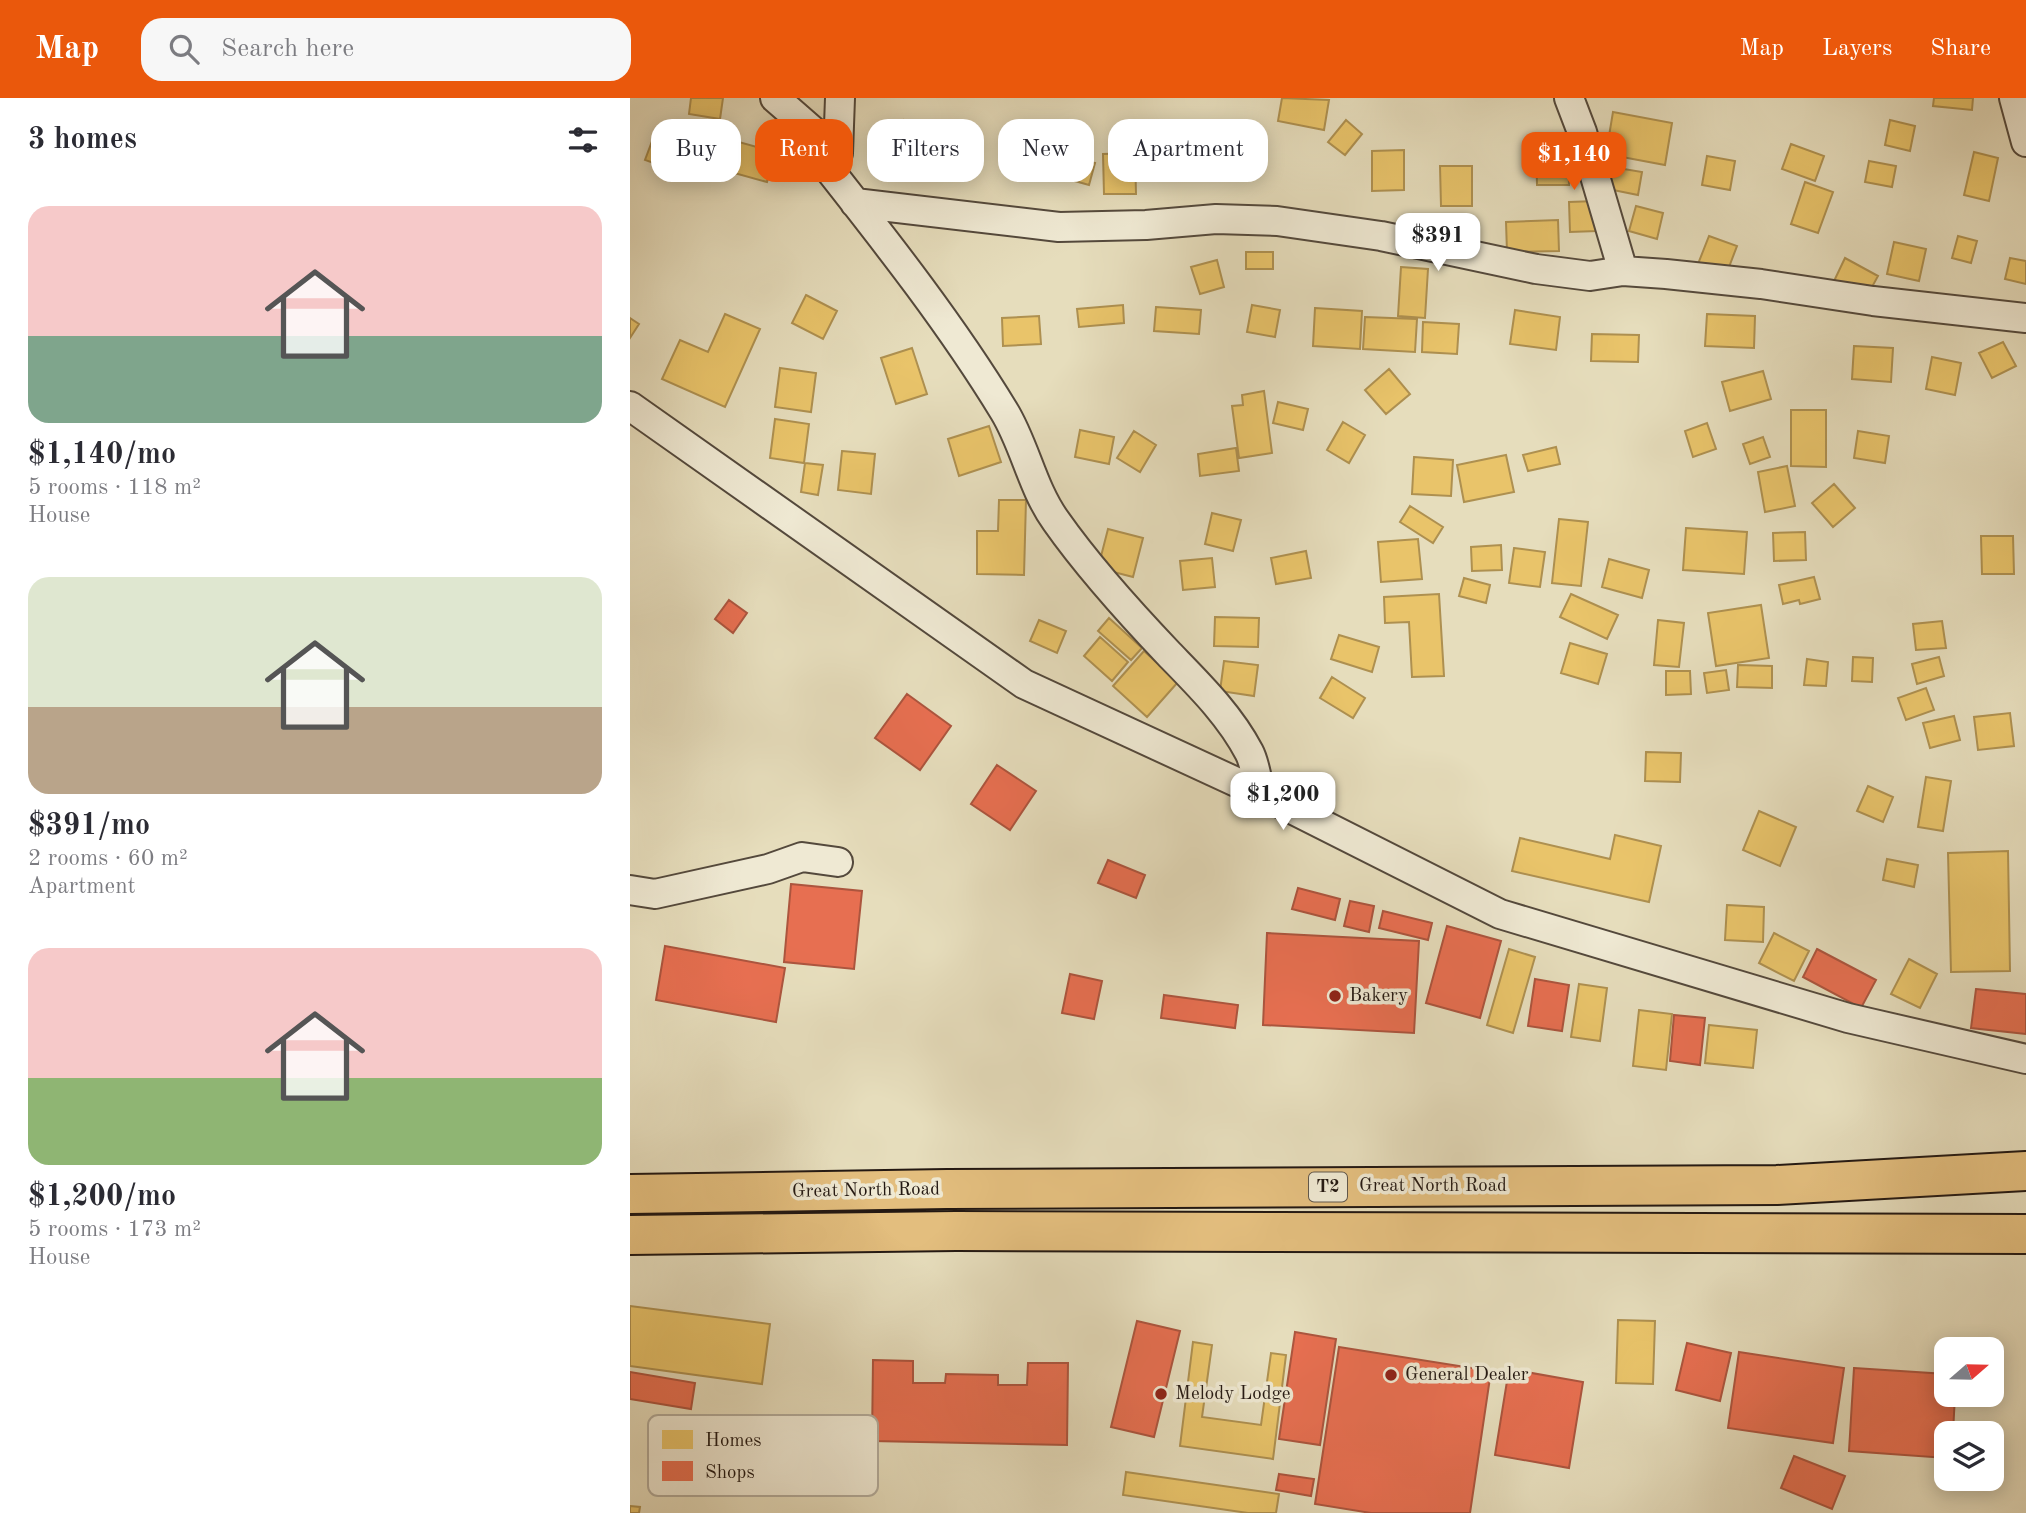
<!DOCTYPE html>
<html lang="en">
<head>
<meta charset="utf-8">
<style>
  :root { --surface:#fff; --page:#f7f7f7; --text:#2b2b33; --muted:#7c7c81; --accent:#ea580c }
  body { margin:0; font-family:"Old Standard TT",serif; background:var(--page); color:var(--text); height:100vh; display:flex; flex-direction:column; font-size:26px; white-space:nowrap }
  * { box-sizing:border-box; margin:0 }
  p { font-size:23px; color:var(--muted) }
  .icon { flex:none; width:38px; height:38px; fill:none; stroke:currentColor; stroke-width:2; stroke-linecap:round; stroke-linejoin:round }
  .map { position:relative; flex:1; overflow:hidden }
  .panel { display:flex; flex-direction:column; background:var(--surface); width:630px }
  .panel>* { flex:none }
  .banner { position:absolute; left:21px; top:21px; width:665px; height:63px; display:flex; gap:14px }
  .needle { width:46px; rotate:70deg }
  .buttons { position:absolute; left:1304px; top:1239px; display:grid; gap:14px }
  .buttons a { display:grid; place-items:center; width:70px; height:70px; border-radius:14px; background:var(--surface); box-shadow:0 4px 18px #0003; font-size:35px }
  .price { position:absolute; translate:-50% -60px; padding:0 16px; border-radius:14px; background:#fff; color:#222; font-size:23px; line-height:46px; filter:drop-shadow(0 2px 4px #0008) }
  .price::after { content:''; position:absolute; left:50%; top:42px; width:21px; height:16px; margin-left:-10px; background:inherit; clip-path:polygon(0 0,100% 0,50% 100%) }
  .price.active { background:var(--accent); color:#fff }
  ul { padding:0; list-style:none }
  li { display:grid; align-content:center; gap:14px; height:371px; padding:0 28px }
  li span { display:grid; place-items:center; height:217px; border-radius:21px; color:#555 }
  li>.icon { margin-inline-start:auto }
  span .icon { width:126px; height:126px; fill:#fffc; stroke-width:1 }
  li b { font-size:30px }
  h2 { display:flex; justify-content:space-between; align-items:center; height:84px; padding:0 28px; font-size:30px }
  .tag { padding:0 24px; border-radius:21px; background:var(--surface); box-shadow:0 4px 18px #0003; font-size:24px; line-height:63px }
  .tag.active { background:var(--accent); color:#fff }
  header { display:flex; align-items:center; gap:42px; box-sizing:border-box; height:98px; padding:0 35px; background:var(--accent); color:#fff }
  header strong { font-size:33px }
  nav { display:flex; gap:38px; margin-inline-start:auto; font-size:24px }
  .search { width:490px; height:63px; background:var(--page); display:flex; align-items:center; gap:18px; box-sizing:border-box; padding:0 24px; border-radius:21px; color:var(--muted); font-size:26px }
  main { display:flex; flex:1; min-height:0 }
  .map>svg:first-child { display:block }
</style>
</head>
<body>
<header>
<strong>Map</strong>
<div class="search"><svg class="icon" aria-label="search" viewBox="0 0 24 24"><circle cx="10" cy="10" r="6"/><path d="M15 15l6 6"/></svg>Search here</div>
<nav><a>Map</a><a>Layers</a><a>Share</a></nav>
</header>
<main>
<section class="panel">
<h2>3 homes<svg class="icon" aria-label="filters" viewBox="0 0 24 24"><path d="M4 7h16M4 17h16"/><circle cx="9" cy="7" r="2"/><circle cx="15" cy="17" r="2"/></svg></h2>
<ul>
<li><span style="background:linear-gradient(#f6c9c9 60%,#7fa58c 0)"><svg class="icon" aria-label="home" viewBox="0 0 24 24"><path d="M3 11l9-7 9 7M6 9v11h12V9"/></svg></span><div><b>$1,140/mo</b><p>5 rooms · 118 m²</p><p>House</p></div></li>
<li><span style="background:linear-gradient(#dfe7d0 60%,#b9a48a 0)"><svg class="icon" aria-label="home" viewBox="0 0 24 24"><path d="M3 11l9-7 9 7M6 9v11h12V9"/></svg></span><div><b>$391/mo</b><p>2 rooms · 60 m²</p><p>Apartment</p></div></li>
<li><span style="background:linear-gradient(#f6c9c9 60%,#8fb573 0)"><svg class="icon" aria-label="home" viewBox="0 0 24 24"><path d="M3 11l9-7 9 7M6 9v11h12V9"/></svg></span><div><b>$1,200/mo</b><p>5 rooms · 173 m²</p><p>House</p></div></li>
</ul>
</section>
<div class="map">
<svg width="1396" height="1415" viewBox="0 0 1396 1415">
  <rect width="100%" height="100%" fill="#e6ddbc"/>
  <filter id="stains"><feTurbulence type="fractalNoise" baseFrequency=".00286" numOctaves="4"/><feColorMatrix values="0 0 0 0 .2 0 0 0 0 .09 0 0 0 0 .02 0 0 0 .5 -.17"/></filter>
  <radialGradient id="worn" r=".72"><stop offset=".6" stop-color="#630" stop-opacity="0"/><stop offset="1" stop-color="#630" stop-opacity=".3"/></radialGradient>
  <path fill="#e9c46a" stroke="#ae9050" stroke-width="2" d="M61,0H93L90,21L59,16Z
    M652,0L699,2L694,32L648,23Z
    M1304,0H1343L1342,12L1303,8Z
    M983,14L1042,25L1035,67L976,56Z
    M274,22L318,35L309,71L264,59Z
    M716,22L732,36L715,57L698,44Z
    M1260,22L1285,28L1280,53L1255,47Z
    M602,37L622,43L616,63L597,57Z
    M24,38L78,58L69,81L15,62Z
    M505,39H537L538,79H506Z
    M98,41L145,54L137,84L90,71Z
    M1161,46L1194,58L1185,83L1152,71Z
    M906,47H938L939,87H907Z
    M774,52V92L742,93V53Z
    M1344,54L1368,60L1359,103L1334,97Z
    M505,55L506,96H474L473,56Z
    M1077,58L1105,63L1100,92L1072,87Z
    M440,59L465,65L459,87L434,80Z
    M1239,63L1266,68L1262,89L1235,84Z
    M810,68H842V108H811Z
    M982,69L1012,74L1008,97L978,91Z
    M1175,84L1203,94L1188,135L1161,126Z
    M966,103L967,133L940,134L939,104Z
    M1006,108L1033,115L1027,141L999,133Z
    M928,122L929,153L877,154L876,124Z
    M1079,138L1107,148L1096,177L1068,166Z
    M1328,138L1347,143L1341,165L1322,160Z
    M1264,144L1296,151L1289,183L1257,176Z
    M616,154H643V171H616Z
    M1215,160L1248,178L1236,200L1204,183Z
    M1380,160L1396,163V186L1375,181Z
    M587,162L594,189L570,196L561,169Z
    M771,169L798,171L795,220L768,218Z
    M176,197L207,213L193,241L162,225Z
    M493,207L494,225L449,229L447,211Z
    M622,207L650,212L645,239L617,234Z
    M526,209L571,212L569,236L524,233Z
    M685,210L732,213L730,251L683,248Z
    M885,212L930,219L926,252L880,246Z
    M95,216L130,231L95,309L32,281L50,242L78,254Z
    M1077,216L1125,218L1124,250L1075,248Z
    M409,218L411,246L373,248L372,220Z
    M735,219L787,221L785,254L733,251Z
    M0,220L9,226L0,240Z
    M793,224L829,226L827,256L792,254Z
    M962,236L1009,237L1008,264L961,263Z
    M1373,244L1386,268L1362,280L1349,255Z
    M1224,248L1263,250L1261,284L1222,281Z
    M282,250L297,296L266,306L251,260Z
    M1302,259L1331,265L1325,297L1296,291Z
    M150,270L186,275L181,314L145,309Z
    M759,271L780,296L756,316L735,292Z
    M1133,273L1141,301L1100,313L1092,284Z
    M634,293L642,355L609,360L602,308L613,307L612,297Z
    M648,304L678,311L673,332L643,325Z
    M1161,312H1196V369L1161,368Z
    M145,321L179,326L174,365L140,360Z
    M713,324L735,337L719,365L697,352Z
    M1077,325L1086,351L1063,359L1055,333Z
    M359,328L371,364L329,378L318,341Z
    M450,332L484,339L479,366L445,359Z
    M504,333L526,347L510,374L487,360Z
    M1228,333L1259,338L1255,365L1224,360Z
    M1133,339L1140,359L1120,366L1113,346Z
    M926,349L930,366L898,373L893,357Z
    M606,350L609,373L570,378L568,356Z
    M212,353L245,356L241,396L208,392Z
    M876,357L884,394L834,404L827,367Z
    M784,359L823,362L821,398L782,396Z
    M175,365L193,367L188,397L171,394Z
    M1157,368L1165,408L1135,414L1128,374Z
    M1204,386L1225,410L1203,429L1182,405Z
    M369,402H396L394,477L347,476V433H368Z
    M780,408L813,429L803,445L770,424Z
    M582,415L611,422L603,453L575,446Z
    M929,421L958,424L951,488L922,485Z
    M1056,430L1117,434L1114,476L1053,472Z
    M478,431L513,440L503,479L468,470Z
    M1175,434L1176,462L1144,463L1143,435Z
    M1351,438H1383L1384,476H1352Z
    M788,441L792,481L751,484L748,444Z
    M871,447L872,472L842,473L841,449Z
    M884,450L915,454L910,489L879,485Z
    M676,453L681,480L646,486L641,460Z
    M582,460L585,489L553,492L550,463Z
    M979,461L1019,472L1012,500L972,489Z
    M1184,479L1190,501L1170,506L1169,502L1153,506L1149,487Z
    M834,480L860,487L856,505L829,498Z
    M809,496L814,578L782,579L779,524L755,525L754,499Z
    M941,496L988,517L977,541L930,519Z
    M1131,507L1139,560L1086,568L1078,515Z
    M585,519L629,520L628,549L584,548Z
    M479,520L512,550L501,562L468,533Z
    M409,522L436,533L427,555L400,543Z
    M1028,522L1054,525L1049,569L1024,567Z
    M1312,523L1316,550L1286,552L1283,526Z
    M709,537L749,549L742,574L701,561Z
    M470,539L498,564L482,583L454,558Z
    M940,545L977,556L968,586L931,575Z
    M514,553L548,584L517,619L483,588Z
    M1223,559L1243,560L1242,584L1222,583Z
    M1309,559L1314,578L1287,586L1282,566Z
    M1177,561L1198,564L1196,588L1174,587Z
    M594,563L628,567L624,598L590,593Z
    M1108,567L1142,568V590L1107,589Z
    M1096,572L1099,592L1077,595L1074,575Z
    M1036,573H1060L1061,596L1036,597Z
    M702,579L735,600L723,620L690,600Z
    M1296,590L1304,612L1276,622L1268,600Z
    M1380,615L1384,648L1348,652L1344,619Z
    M1324,618L1330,642L1300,650L1293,625Z
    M1016,654L1051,655L1050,684L1015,683Z
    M1296,679L1321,683L1313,733L1288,729Z
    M1238,688L1263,699L1253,724L1227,713Z
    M1129,713L1166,729L1150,768L1113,752Z
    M985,737L1031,748L1019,804L882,773L890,740L980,761Z
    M1378,753L1380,873L1321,874L1318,755Z
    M1257,761L1288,767L1284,789L1253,782Z
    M1097,807L1134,809L1133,844L1095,842Z
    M1144,835L1179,853L1164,883L1129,865Z
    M879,851L905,859L883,935L857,927Z
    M1279,861L1307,876L1290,910L1261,896Z
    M949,886L977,890L970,943L941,939Z
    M1009,912L1042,916L1036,972L1003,968Z
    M1079,927L1127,932L1123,970L1075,965Z
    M0,1208L140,1226L132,1286L0,1268Z
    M988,1222L1025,1223L1023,1286L986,1285Z
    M563,1244L582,1247L572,1319L631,1327L641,1255L656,1257L643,1361L550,1348Z
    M496,1374L649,1396L646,1415H618L493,1397Z
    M0,1408L10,1409L9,1415H0Z"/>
  <path fill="#e76f51" stroke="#ac553e" stroke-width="2" d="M99,502L117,515L103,535L85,521Z
    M277,596L321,628L290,672L245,640Z
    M367,667L406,693L380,732L341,706Z
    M478,762L515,777L506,800L468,785Z
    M161,786L232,793L224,871L154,864Z
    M668,790L710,801L705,822L662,811Z
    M720,803L744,808L739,834L714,828Z
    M753,813L802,825L798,842L749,830Z
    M817,828L871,843L850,920L796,905Z
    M637,835L789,843L784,935L633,927Z
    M35,848L155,870L146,924L26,902Z
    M1187,851L1246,882L1231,910L1173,879Z
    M440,876L472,883L464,921L432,915Z
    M905,881L939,887L932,933L898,928Z
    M1346,891L1396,896V936L1341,930Z
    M534,897L608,907L605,930L531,920Z
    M1044,917L1075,920L1070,967L1040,963Z
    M507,1223L550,1233L524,1339L481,1329Z
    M665,1234L706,1241L690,1347L649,1341Z
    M1057,1245L1101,1255L1090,1303L1046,1292Z
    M709,1249L861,1273L840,1415H741L685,1406Z
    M1109,1254L1214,1270L1203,1345L1098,1330Z
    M243,1262L283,1263V1285H315L316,1276L368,1277V1287H397L398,1265H438L437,1347L242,1343Z
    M1224,1270L1316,1276V1297H1325L1323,1335H1316V1360L1219,1353Z
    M879,1271L953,1284L939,1370L865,1357Z
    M0,1274L65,1285L61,1311L0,1301Z
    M1164,1358L1215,1378L1202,1411L1151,1390Z
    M649,1376L684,1381L681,1398L646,1392Z"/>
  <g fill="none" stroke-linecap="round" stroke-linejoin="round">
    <g stroke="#54493c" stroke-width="32">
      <path id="minor" d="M145,0L208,55L194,65C257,145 321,226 374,313C395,347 402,390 426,423C459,470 499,514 539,556C568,586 599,616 619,654C625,665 627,682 630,695
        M939,0L952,34L993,173
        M1384,0L1396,44
        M208,55L210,0
        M225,105L429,129L516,127L586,121L647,123L751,138L906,171L960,178L993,173L1036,176L1131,186L1243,203L1396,220
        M0,308L394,586L630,695L870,816L1218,920L1396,961
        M0,792L25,796L138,771L172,759L208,764"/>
    </g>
    <g stroke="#231812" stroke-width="42">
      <path id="highway" d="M0,1096L317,1091L1147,1087L1396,1073
        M0,1137L326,1133L1396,1136"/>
    </g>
    <use href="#minor" stroke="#efe9d3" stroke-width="28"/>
    <use href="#highway" stroke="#e3be7e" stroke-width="38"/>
  </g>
  <g fill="#8f2418" stroke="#efe9d3" stroke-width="2.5">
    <circle cx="705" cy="898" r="7"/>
    <circle cx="761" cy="1277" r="7"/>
    <circle cx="531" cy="1296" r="7"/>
  </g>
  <g text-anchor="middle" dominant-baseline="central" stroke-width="7" stroke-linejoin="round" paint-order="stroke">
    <rect fill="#efe9d3" stroke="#60574c" stroke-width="2" x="679" y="1074.5" width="38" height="29" rx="5"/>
    <g font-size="18" font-weight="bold" fill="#231812">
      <text x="698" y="1089">T2</text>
    </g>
    <g font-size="19" fill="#231812" stroke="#efe9d3" text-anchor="start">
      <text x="719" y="898">Bakery</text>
      <text x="775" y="1277">General Dealer</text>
      <text x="545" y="1296">Melody Lodge</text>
    </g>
    <g font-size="19" fill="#231812" stroke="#efe9d3">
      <text x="803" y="1088">Great North Road</text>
      <text transform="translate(236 1093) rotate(-1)">Great North Road</text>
    </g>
  </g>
  <rect x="18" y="1317" width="230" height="81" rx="10" fill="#efe9d3" stroke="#b2aa99" stroke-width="2"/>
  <rect x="32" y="1332" width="31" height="19" fill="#e9c46a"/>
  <rect x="32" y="1363" width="31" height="20" fill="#e76f51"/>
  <g font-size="19" fill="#231812">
    <text x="75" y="1348">Homes</text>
    <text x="75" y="1380">Shops</text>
  </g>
  <rect width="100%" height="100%" filter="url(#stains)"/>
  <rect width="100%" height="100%" fill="url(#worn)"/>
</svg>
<div class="buttons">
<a><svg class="needle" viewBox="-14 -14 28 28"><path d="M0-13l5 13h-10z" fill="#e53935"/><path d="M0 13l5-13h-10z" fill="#7c7c81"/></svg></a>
<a><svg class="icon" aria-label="layers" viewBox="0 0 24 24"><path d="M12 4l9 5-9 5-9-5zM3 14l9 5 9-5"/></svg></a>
</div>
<b class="price active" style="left:944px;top:94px">$1,140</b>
<b class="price" style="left:808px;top:175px">$391</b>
<b class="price" style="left:653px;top:734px">$1,200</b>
<div class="banner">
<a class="tag">Buy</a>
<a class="tag active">Rent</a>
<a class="tag">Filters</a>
<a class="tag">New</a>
<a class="tag">Apartment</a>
</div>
</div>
</main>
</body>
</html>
